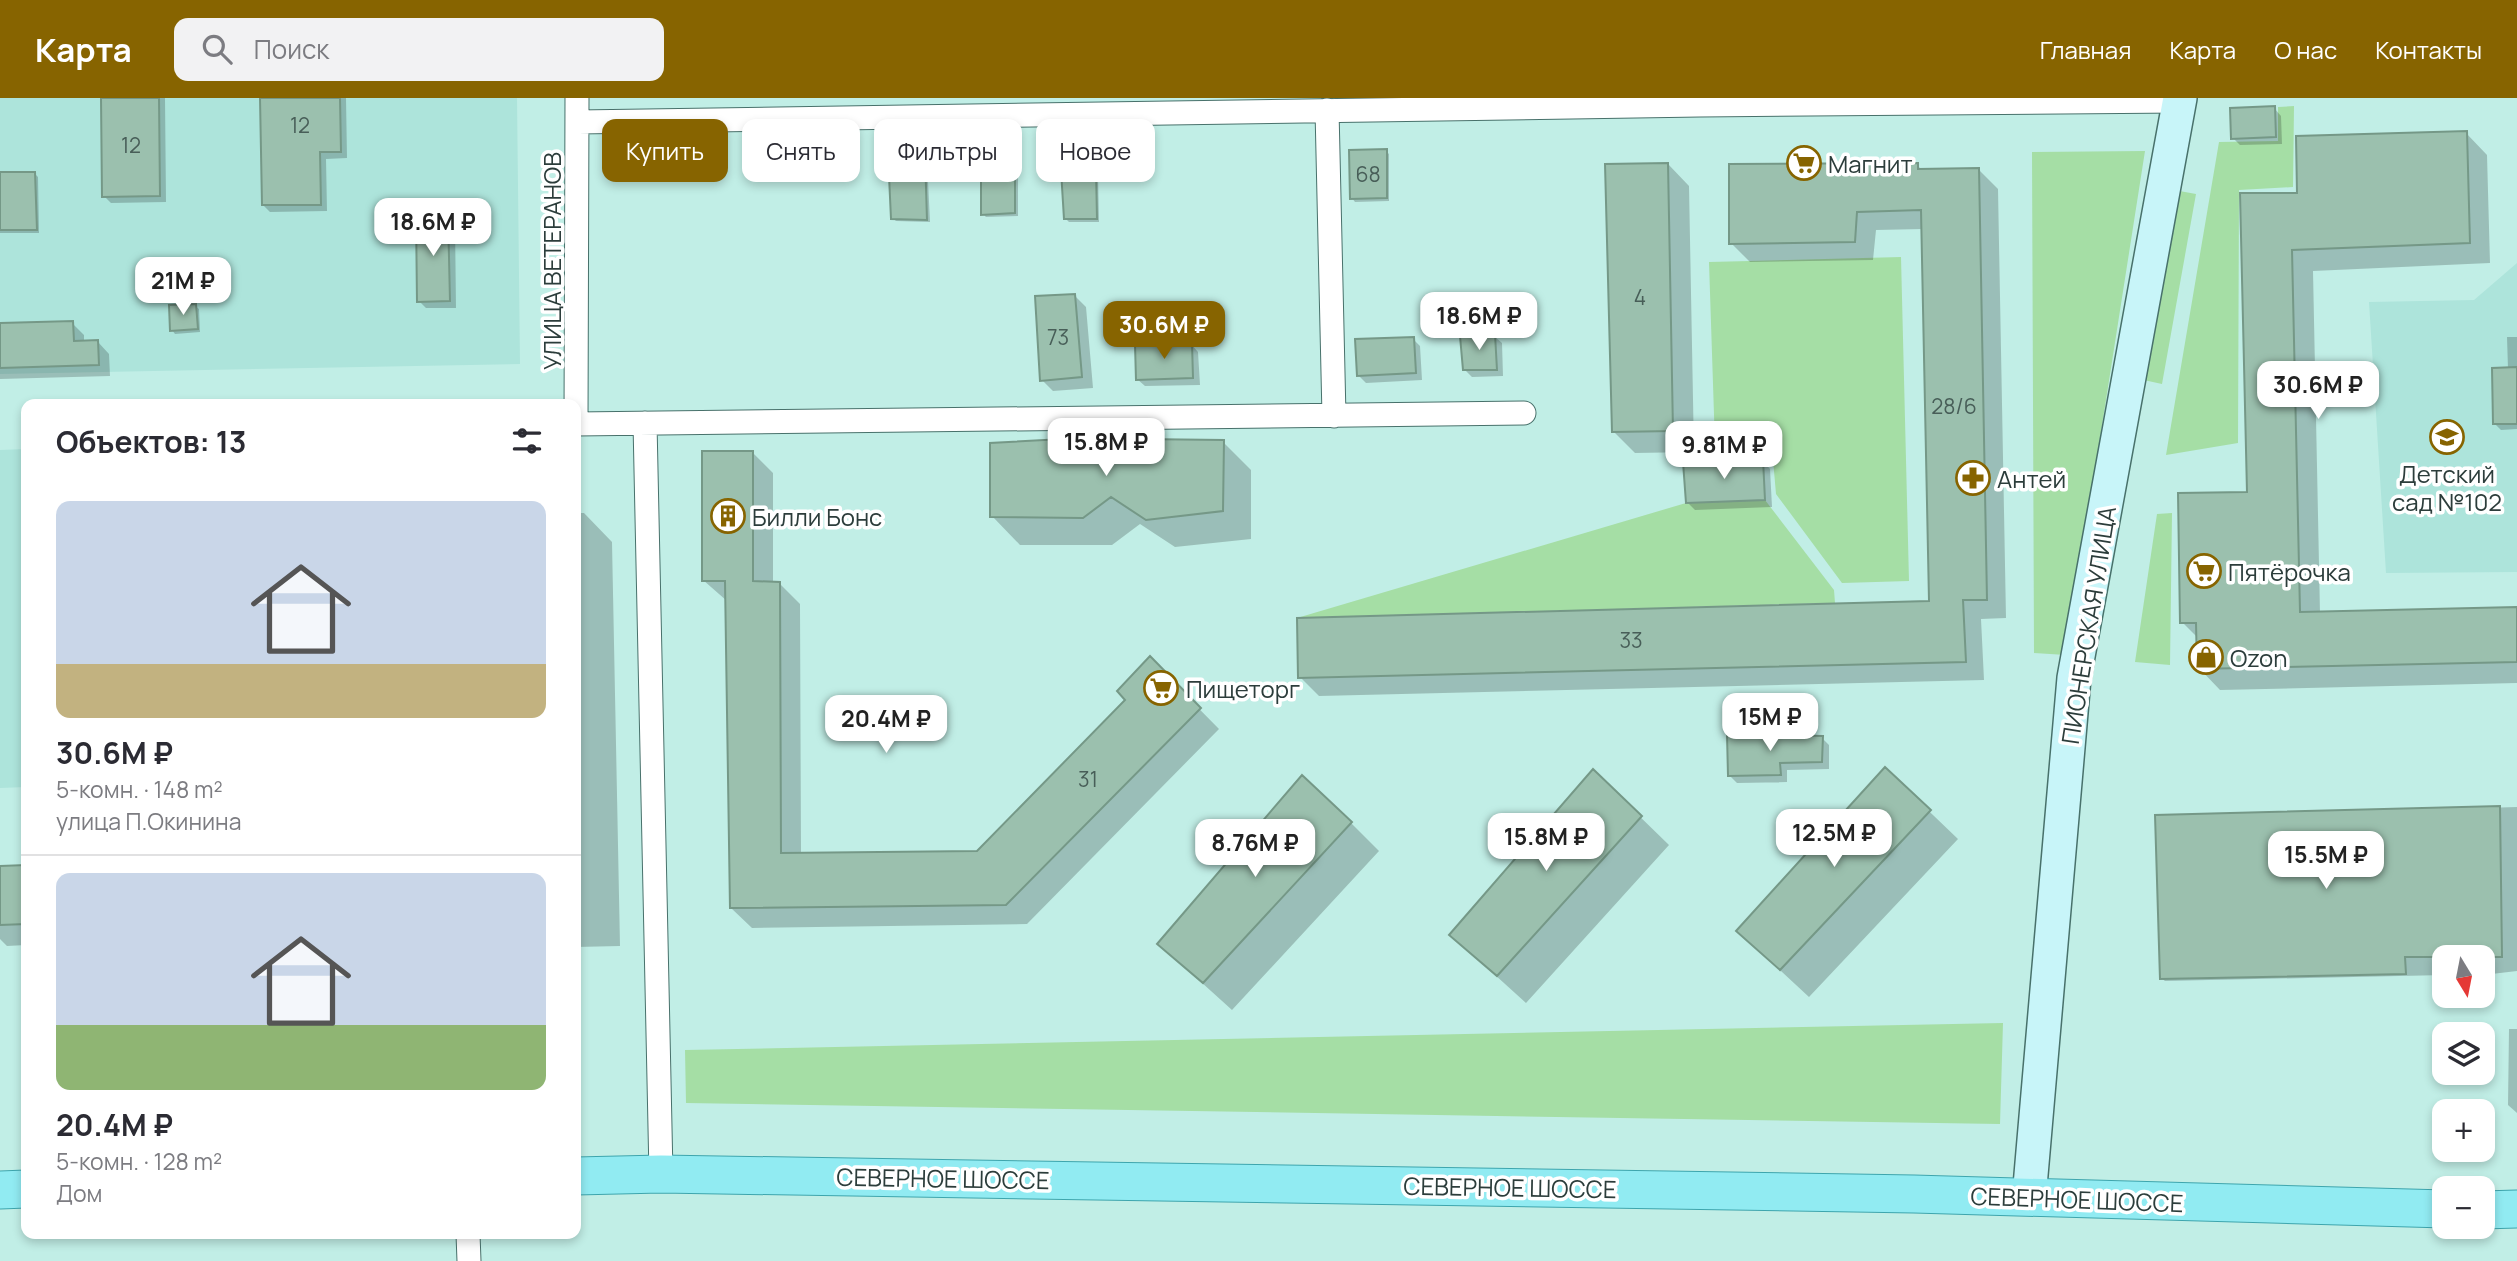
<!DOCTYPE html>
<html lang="ru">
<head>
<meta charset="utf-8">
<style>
  :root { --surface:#fff; --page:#f2f2f3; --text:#2b2b33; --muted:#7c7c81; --line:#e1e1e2; --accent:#876400 }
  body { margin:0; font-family:Manrope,sans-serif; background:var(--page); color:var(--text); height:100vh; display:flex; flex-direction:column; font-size:26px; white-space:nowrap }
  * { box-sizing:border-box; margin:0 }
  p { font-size:23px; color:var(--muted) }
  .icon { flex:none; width:38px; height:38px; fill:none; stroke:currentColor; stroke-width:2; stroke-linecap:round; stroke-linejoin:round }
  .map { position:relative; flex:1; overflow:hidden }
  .panel { position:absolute; left:21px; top:301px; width:560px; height:840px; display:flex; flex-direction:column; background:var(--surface); border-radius:14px; box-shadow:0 4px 10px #0003 }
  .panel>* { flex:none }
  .banner { position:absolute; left:602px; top:21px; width:665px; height:63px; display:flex; gap:14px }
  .needle { width:46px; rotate:170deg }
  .tools { position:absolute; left:2432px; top:847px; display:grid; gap:14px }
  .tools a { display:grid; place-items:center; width:63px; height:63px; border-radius:14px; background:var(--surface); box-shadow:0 4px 10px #0003; font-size:35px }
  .price { position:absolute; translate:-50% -60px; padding:0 16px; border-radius:14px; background:#fff; color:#222; font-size:23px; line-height:46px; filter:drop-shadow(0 2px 4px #0008) }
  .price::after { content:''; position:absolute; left:50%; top:42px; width:21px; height:16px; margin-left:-10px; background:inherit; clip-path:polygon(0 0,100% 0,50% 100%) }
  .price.selected { background:var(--accent); color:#fff }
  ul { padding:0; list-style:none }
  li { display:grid; align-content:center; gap:14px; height:371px; padding:0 35px }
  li+li { border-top:2px solid var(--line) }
  li span { display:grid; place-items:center; height:217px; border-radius:14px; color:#555 }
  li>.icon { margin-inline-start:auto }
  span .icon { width:126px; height:126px; fill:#fffc; stroke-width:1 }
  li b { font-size:30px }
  h2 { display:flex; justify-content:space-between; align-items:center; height:84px; padding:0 35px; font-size:30px }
  .tag { padding:0 24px; border-radius:14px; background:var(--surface); box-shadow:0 4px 10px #0003; font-size:24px; line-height:63px }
  .tag.selected { background:var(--accent); color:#fff }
  header { display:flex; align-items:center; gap:42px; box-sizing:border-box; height:98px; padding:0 35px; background:var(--accent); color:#fff }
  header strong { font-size:33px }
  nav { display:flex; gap:38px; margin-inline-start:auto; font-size:24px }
  .search { width:490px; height:63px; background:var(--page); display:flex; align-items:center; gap:18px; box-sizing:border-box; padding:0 24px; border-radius:14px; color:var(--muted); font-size:26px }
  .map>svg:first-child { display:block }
</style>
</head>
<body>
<header>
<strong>Карта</strong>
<div class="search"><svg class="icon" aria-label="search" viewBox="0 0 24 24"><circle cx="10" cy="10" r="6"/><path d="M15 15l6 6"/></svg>Поиск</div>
<nav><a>Главная</a><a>Карта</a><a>О нас</a><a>Контакты</a></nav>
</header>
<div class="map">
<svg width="2517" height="1163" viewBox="0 0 2517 1163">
  <rect width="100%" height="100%" fill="#c1eee6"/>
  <path fill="#ade4db" d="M0,0H517L520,266L0,276Z
    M2517,165V474L2386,475L2369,204L2474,202Z
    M26,351V689L0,690V352Z"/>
  <path fill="#a5dea5" d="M2294,8L2293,89L2239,92L2238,345L2166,357L2219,44L2278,43V9Z
    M2145,53L2066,557L2034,555L2032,54Z
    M2174,92L2196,96L2162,286L2139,281Z
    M1901,159L1909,483L1842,485L1776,396L1772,350L1715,347L1709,164Z
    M1765,402L1834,492L1835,505L1297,520L1686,405Z
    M2172,415L2170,567L2135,564L2157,416Z
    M2003,925L2000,1026L686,1005L685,952Z"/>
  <path fill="#0003" d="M103,0H165L166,104L111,105L104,98Z
    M262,0H346L347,60L326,61L327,113L270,114L263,107Z
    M2274,10L2281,18L2282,46L2240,47L2233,40Z
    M2466,35L2487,57L2490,165L2313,173L2320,515L2517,510V585L2220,592L2199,570L2198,540L2182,524L2249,396L2299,96Z
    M1386,53L1389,56V103L1355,104L1352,100Z
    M924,59L927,62L930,124L896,123L893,120Z
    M1668,66L1689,88L1694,354L1635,355L1614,334Z
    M1917,67L1923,73L1979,72L1998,91L2006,520L1981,521L1984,582L1319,598L1300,579L1931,505L1923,131L1876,132L1873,162L1750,164L1731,145Z
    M1014,71L1018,74V118L986,119L983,116Z
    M1095,73L1098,76L1099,124H1069L1066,121Z
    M34,75L38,79L39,135H0V76Z
    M448,118L455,125L456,210H426L419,203Z
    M1075,198L1086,209L1093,290L1053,293L1042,282Z
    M195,208L199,211L200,234L175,236L172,232Z
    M72,225L84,237V244H98L109,256L110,278L0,281V227Z
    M1494,238L1502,245L1503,278L1472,279L1465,272Z
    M2507,239H2517V331L2501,332L2495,326L2508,271Z
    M1413,241L1420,248L1422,282L1366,285L1358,277Z
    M1191,246L1198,254L1200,287L1145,288L1137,281Z
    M1223,344L1251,372V441L1175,449L1140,426L1112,447H1020L992,418L1108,359Z
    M753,355L773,375V486H780L800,506L801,756L978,755L1127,602L1150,561L1219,631L1027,826L752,830L731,810L727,503L703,482Z
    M1763,363L1770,371L1772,409L1695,412L1687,404Z
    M576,415H584L612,444L620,848L576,849Z
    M1822,640L1829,647V671L1787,672V684L1737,685L1730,678Z
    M1885,671L1958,741L1809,899L1738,833Z
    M1593,673L1669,747L1526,905L1451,837Z
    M2517,709V873L2483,877V859H2445V877L2165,883L2161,880L2347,714Z
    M1351,725L1379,753L1232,912L1159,846Z
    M0,769H26V847L7,848L0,841Z
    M2509,931H2517V1015L2508,1007Z"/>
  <path fill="#9bc0ae" stroke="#759887" stroke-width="2" d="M101,0H159L160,98L102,99Z
    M260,0H340L341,54H320L321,107H262Z
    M2275,8L2276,39L2231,41L2230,10Z
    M2467,33L2470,145L2292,152L2300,514L2517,509V564L2197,571L2196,525H2180L2178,395L2247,394L2240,95H2297L2296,38Z
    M1387,51V100L1350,101L1349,52Z
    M888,56L925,57L927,122L891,121Z
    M1668,65L1673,333L1612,334L1605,66Z
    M1918,65V71L1979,70L1987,502H1963L1966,564L1298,580L1297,520L1929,503L1921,112L1857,114L1855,144L1729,146V66Z
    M1015,69V115L981,117V70Z
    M1096,71L1097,121H1064L1061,72Z
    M0,74H35L37,132H0Z
    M416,116H448L450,203L417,204Z
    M1075,196L1082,279L1040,283L1035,198Z
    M196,206L198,231L170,233L169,207Z
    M73,223L74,243L98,242L99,267L0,270V225Z
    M1495,236L1497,272H1463L1460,238Z
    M1414,239L1416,275L1357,278L1355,241Z
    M1192,245L1193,280L1136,282L1135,246Z
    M2517,269V326H2493L2492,270Z
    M1082,340L1108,357L1138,341L1224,342L1223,413L1146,422L1111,399L1083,420L990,419V345Z
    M702,353H753V483L780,484L781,755L977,753L1125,602L1117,593L1150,558L1201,610L1006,807L730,810L725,483H702Z
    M1763,361L1765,402L1686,405L1683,364Z
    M1727,636L1823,638L1822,664L1780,665L1781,677L1728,678Z
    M1885,669L1931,712L1780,872L1736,833Z
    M1593,671L1642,718L1497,878L1449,837Z
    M1302,677L1352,724L1203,885L1157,846Z
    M2500,708L2502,859H2405L2406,876L2160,881L2155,717Z
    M26,767V826L0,827V768Z"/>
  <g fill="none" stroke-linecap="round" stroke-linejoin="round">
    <g stroke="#48716b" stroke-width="25">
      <path id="street" d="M1327,12L1334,318
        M578,24L1700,7L2180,3
        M645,325L661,1076
        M576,326L1524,315
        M576,326L577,0
        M468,1136L469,1163"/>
    </g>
    <g stroke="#48716b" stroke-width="36">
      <path id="secondary" d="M2029,1100L2074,580L2180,0"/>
    </g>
    <g stroke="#3ea5ad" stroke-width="39">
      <path id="primary" d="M576,1078L661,1076L1914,1096L2445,1111
        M0,1092L26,1091
        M2483,1112L2517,1111"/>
    </g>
    <use href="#street" stroke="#fff" stroke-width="23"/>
    <use href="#secondary" stroke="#c8f5f9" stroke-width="33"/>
    <use href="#primary" stroke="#91ebf2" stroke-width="37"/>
  </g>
  <defs>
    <g id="supermarket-ring" transform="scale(1.75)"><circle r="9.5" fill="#fff" stroke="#876400" stroke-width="1.5"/><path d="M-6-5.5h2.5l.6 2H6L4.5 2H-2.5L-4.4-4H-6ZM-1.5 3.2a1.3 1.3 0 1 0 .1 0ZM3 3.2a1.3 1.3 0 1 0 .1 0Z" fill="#876400"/></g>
    <g id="school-ring" transform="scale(1.75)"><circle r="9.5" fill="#fff" stroke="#876400" stroke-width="1.5"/><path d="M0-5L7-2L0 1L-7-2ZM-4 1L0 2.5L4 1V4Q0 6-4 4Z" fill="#876400"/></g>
    <g id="pharmacy-ring" transform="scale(1.75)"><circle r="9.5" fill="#fff" stroke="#876400" stroke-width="1.5"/><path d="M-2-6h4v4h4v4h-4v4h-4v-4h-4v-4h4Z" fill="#876400"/></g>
    <g id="building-ring" transform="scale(1.75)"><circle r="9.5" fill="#fff" stroke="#876400" stroke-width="1.5"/><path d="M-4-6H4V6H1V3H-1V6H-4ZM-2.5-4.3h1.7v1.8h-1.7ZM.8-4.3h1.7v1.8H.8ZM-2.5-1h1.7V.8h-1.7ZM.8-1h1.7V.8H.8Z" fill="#876400"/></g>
    <g id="shop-ring" transform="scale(1.75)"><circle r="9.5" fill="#fff" stroke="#876400" stroke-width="1.5"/><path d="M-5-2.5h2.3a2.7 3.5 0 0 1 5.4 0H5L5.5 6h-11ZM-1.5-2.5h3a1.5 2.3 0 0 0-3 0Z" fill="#876400"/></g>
  </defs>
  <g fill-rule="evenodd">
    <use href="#supermarket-ring" x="1804" y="65"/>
    <use href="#school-ring" x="2447" y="339"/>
    <use href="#pharmacy-ring" x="1973" y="380"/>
    <use href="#building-ring" x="728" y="418"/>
    <use href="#supermarket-ring" x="2204" y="473"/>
    <use href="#shop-ring" x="2206" y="559"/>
    <use href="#supermarket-ring" x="1161" y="590"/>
  </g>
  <g text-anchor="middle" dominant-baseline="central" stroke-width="7" stroke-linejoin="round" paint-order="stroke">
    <g font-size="21" fill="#485e58">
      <text x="300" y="27">12</text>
      <text x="131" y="47">12</text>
      <text x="1368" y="76">68</text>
      <text x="1640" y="199">4</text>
      <text x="1058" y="239">73</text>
      <text x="1954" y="308">28/6</text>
      <text x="1631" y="542">33</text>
      <text x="1088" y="681">31</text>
    </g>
    <g font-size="24" fill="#2c3d3b" stroke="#fff" text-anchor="start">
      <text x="1828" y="65">Магнит</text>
      <text x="2447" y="375" text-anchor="middle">Детский<tspan x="2447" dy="28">сад №102</tspan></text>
      <text x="1997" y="380">Антей</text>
      <text x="752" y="418">Билли Бонс</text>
      <text x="2228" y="473">Пятёрочка</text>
      <text x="2230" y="559">Ozon</text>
      <text x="1186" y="590">Пищеторг</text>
    </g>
    <g font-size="24" fill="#2c3d3b" stroke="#fff">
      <text transform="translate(551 163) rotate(-90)">УЛИЦА ВЕТЕРАНОВ</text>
      <text transform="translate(2088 527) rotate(-81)">ПИОНЕРСКАЯ УЛИЦА</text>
      <text transform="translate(943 1080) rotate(1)">СЕВЕРНОЕ ШОССЕ</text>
      <text transform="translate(1510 1089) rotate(1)">СЕВЕРНОЕ ШОССЕ</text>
      <text transform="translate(2077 1101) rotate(2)">СЕВЕРНОЕ ШОССЕ</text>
    </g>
  </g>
</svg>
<div class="tools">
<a><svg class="needle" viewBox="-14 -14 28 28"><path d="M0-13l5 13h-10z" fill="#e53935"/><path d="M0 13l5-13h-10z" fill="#7c7c81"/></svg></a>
<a><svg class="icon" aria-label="layers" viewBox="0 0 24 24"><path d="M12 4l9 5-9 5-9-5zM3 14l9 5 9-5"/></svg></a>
<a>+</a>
<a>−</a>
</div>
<b class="price" style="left:433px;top:160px">18.6M ₽</b>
<b class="price" style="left:183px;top:219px">21M ₽</b>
<b class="price" style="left:1479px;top:254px">18.6M ₽</b>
<b class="price selected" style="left:1164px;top:263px">30.6M ₽</b>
<b class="price" style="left:2318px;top:323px">30.6M ₽</b>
<b class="price" style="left:1106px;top:380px">15.8M ₽</b>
<b class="price" style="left:1724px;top:383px">9.81M ₽</b>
<b class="price" style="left:1770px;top:655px">15M ₽</b>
<b class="price" style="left:886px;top:657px">20.4M ₽</b>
<b class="price" style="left:1834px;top:771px">12.5M ₽</b>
<b class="price" style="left:1546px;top:775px">15.8M ₽</b>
<b class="price" style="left:1255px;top:781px">8.76M ₽</b>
<b class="price" style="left:2326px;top:793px">15.5M ₽</b>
<div class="banner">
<a class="tag selected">Купить</a>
<a class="tag">Снять</a>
<a class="tag">Фильтры</a>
<a class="tag">Новое</a>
</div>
<section class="panel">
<h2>Объектов: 13<svg class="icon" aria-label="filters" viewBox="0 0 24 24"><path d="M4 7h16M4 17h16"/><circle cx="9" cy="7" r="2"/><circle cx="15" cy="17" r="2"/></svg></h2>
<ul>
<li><span style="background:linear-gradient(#c9d6e8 75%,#c2b280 0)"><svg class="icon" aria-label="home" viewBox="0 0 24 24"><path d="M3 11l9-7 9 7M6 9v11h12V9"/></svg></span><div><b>30.6M ₽</b><p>5-комн. · 148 m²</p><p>улица П.Окинина</p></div></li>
<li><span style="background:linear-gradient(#c9d6e8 70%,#8fb573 0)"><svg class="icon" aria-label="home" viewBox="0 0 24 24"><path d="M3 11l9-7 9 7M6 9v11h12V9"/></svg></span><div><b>20.4M ₽</b><p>5-комн. · 128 m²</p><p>Дом</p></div></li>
</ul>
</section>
</div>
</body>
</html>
